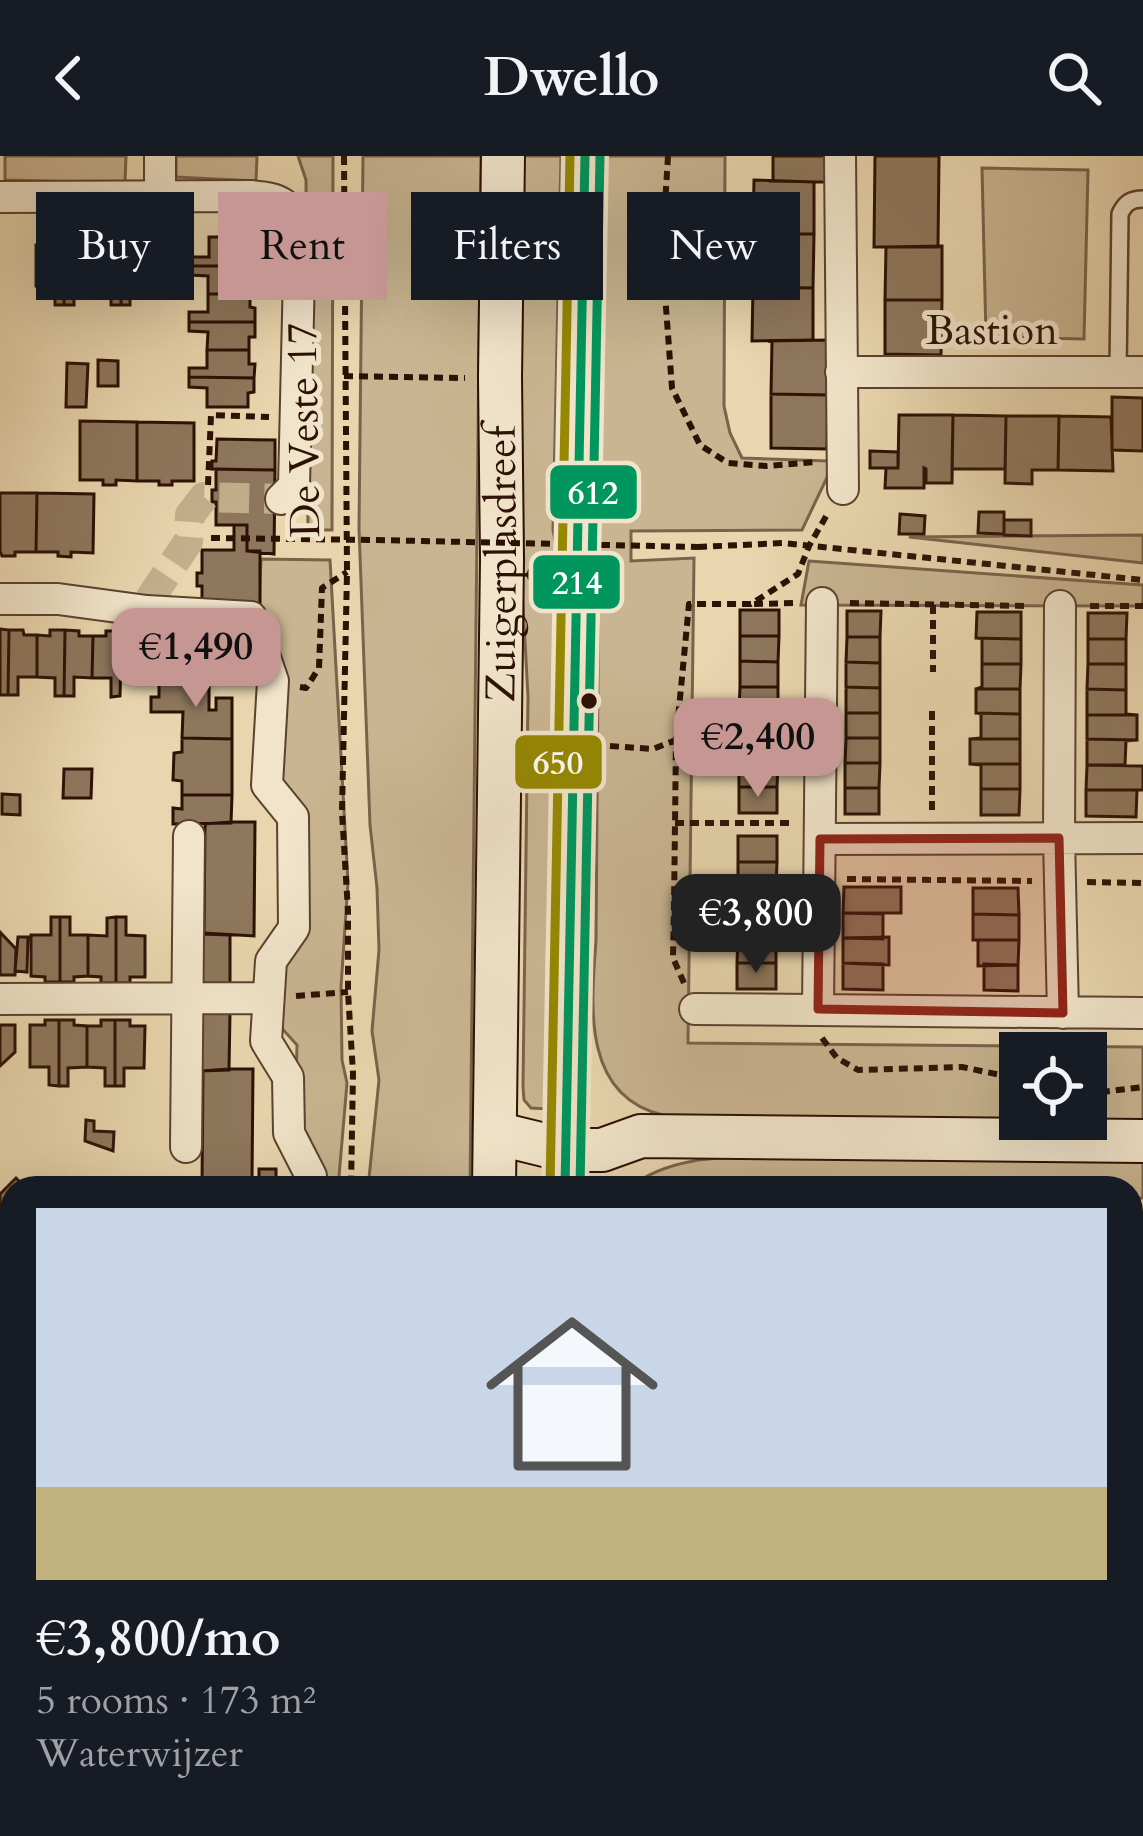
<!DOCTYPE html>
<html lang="en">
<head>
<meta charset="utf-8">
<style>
  :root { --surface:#171b24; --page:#20242c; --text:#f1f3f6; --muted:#9ea1a6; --line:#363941; --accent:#c59692 }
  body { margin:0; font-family:Cardo,serif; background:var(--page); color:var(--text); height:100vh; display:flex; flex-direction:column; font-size:45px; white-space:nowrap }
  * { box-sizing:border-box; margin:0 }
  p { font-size:39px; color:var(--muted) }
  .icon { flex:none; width:66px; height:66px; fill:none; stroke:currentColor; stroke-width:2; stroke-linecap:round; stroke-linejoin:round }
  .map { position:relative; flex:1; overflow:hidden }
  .sheet { position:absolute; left:0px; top:1020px; width:1143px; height:660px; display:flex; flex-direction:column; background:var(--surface); border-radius:36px 36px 0 0; box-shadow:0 12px 48px #0002 }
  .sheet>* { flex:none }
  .hud { position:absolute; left:36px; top:36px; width:1071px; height:108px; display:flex; gap:24px }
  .tools { position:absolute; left:999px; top:876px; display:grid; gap:24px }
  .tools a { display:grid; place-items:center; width:108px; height:108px; border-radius:0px; background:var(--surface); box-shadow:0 12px 48px #0002; font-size:60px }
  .price { position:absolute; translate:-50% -102px; padding:0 27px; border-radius:24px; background:var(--accent); color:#111; font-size:39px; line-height:78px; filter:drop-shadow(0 3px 6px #0008) }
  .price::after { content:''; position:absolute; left:50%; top:72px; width:36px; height:27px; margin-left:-18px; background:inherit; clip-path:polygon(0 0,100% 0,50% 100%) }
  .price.current { background:#222; color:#fff }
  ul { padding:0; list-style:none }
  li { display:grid; align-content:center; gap:24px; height:636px; padding:0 36px }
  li+li { border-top:3px solid var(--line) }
  li span { display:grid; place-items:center; height:372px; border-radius:0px; color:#555 }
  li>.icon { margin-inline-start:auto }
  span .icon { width:216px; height:216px; fill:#fffc; stroke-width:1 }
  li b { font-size:51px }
  .pill { padding:0 42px; border-radius:0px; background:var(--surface); box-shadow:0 12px 48px #0002; font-size:42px; line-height:108px }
  .pill.current { background:var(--accent); color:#111 }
  header { display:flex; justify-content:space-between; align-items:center; height:156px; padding:0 36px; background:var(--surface); font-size:54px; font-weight:600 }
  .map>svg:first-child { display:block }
</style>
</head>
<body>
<header><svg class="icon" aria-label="back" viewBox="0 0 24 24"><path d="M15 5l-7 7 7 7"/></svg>Dwello<svg class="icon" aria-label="search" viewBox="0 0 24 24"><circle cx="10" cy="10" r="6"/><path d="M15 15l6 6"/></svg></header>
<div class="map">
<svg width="1143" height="1680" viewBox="0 0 1143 1680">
  <rect width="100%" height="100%" fill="#e9d6ae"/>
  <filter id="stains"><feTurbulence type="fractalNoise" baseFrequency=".00167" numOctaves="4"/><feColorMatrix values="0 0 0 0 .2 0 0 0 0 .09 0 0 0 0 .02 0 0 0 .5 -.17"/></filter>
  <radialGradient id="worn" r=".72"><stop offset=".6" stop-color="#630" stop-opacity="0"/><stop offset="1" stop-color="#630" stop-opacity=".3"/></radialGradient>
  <path fill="#c9b591" stroke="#7a634b" stroke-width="3" fill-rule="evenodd" d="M5,0H126L125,27L5,24Z
    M176,0H257L256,25L176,21Z
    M298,0H333L332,374H308L306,24Z
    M363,0H481L470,1032H368L379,924L372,875L379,794L377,732L370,669L359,372Z
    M522,0H561L553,374L559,405L548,953L531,952L524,944L523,931L528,541L519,374Z
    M602,0H725L724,250L730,277L742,302L828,305L832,311L802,374L631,375V405L694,402L688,887L1143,891V966L663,959C582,940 591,850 596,785ZM1020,897H1086V963H1020Z
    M982,12L1088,14L1084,183L986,181Z
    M1143,379V407L909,381Z
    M261,403L330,404L348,726L341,831L342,904L347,927L338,1032H308L310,984L295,963L297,889L269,858L294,658L273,635L259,446Z
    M809,405L1143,429V450L801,449Z
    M784,1000L1143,1003V1042H1131V1032H629C673,997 730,1002 784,1000Z
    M12,1604V1668H209V1680H0V1617Z
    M287,1668H463V1680H286Z
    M583,1668H781V1680H583Z"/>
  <path fill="#8e775d" stroke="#2c1105" stroke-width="3" d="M773,0H830V26L769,25L773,24Z
    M875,0H939L938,91H874Z
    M754,24L814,26V78H753Z
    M158,64H187V81L158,80Z
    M753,78H814L813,132L753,131Z
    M209,81H250V96H256V110H190V101H209Z
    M51,83L65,84L64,149H55V131L36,130V89H51Z
    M107,83L121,84V149H111V131H93V89H107Z
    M65,84H80V89H93V131L74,130V149H64Z
    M121,84H136V90H151L150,131H130V149H121Z
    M942,90V144H885L886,91Z
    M190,110H256L255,125H250V138H208V120L190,119Z
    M753,131L813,132V184L752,185Z
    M208,138H250V151L255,152V166H189V156H208Z
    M885,144H942L941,199L885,198Z
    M189,166H255V181H249V194H207L208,176L189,175Z
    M829,184L828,239L771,238L772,186L768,185Z
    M207,194H249V208H255L254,222L189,221V212H207Z
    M98,204L118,205V230H98Z
    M67,207L88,208L86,251H66Z
    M189,221L254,222V236L248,237V251H207V232L189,231Z
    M771,238L828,239L827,293L771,292Z
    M1112,241L1143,242V295L1112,294Z
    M899,259H953L952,327H926V313L924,312V332H885L886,312H898Z
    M953,259L1006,260L1005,313H952Z
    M1006,260H1059L1058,314H1032V328L1005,327Z
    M1059,260L1111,261L1113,315L1058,314Z
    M80,265L137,266V325L116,324V329H103V324H80Z
    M137,266L194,267V325H172V329H159V325H137Z
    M217,283L275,284V314L212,313V305H216Z
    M870,295L898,296V312H870Z
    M216,313L275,314L274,398L247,395V369H216V346H212V334H216Z
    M0,337H37L36,396H15V400H2L0,395Z
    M37,337L94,338L93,397L71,396V401L58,400V396H36Z
    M979,356H1004V378L978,377Z
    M900,358L925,360L924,378H899Z
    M1004,364H1031V380L1004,379Z
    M234,369H247V395H260V454L202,453V430H197V417H202V394H234Z
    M740,454H779V480H740Z
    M847,455H881L880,481H847Z
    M977,456H1021V483L976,482Z
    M1088,457H1127L1126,483H1088Z
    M160,470H209V528L159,527V513H151V485H160Z
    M0,473L9,474L8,539H0Z
    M9,474H23L24,479H37V521H18V539H8Z
    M50,474H65L64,540H55V522L37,521V479L50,480Z
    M65,474L79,475V480H93L92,522L74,521V540H64Z
    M106,475H122L120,540L111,541V522H92L93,480H106Z
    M740,480H779L778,506L740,505Z
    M847,481H880V507L846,506Z
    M976,482L1021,483V508H982V483Z
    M1088,483H1126V508H1088Z
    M740,505L778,506V531H740Z
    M846,506L880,507V532L846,531Z
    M982,508H1021L1020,533H976L982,531Z
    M1088,508H1126V534L1087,533Z
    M159,527L209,528V554H216V542H232V583L182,582L183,556H151V541H159Z
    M740,531H778V556L739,555Z
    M846,531L880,532V557H846Z
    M976,533H1020V558L976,557Z
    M1087,533L1126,534V558L1137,559H1087Z
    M739,555L778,556V581H739Z
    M846,557H880V582H846Z
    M976,557L1020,558V583H970L981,582V558Z
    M1087,559H1137V584L1087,583Z
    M739,581H778V606H739Z
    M182,582L232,583V639H182V625L173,624L174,597L182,596Z
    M846,582H880V607H845Z
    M970,583H1020V608H970Z
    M1087,583L1137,584L1126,585L1125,609H1087Z
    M739,606H778L777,631H739Z
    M845,607H880L879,632H845Z
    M970,608H1020V633H981V609Z
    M1087,609L1143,610V634H1086Z
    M64,613H92L91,642H63Z
    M739,631H777V657H739Z
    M845,632H879V658H845Z
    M981,633H1020L1019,659H981Z
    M1086,634H1137L1136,661L1086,660Z
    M2,638L20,639V659L2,658Z
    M182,639H232L231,667L173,668V652L182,653Z
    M231,666H255L254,780L204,777L205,668Z
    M738,680H777V706H738Z
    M738,706H777L776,732L738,731Z
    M738,731L776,732V756H738Z
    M844,731H901V757H843Z
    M973,732H1018L1019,759L973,758Z
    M738,756H776V782L738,781Z
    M843,757L883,758V783L843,782Z
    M973,758L1019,759V784H973Z
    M51,761H60V826H45V821L31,820V779H51Z
    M60,761H70V779H88V820L74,821V826H60Z
    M116,761H126V779L145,780V821H130V827H116Z
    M116,761V827H101V821L88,820V779L107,780V762Z
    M0,776L16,793L15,819H0Z
    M201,778L230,779V836H201Z
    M18,781H28L27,816L15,815Z
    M738,781L776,782V807H737Z
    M889,781V809L843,807V782Z
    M978,784H1019L1018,809L978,810Z
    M737,807H776V833H737Z
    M843,807L883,808V834L843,833Z
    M984,808L1018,809V835L984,834Z
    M201,856L230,857L229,914L200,915Z
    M45,864H59V930L49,929V911H30V869H45Z
    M59,864H74V869L87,870V911L68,912V930H59Z
    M101,864H115V930H105V912L87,911V870H101Z
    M115,864H130V870H145L144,912H124V930H115Z
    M0,869H15V896L0,910Z
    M229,913H253L252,1026L202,1027L203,915Z
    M86,964L94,965V975L114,976L113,995L85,985Z
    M259,1013H276V1032H226V1025H259Z
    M16,1022L23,1029L19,1032H12L10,1041L12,1065L0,1077V1038Z
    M12,1065V1104L8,1108L0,1099V1077Z
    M1131,1141L1143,1142V1182H1131Z
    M7,1237L12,1241V1247L3,1256L10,1264L12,1262L10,1312L0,1301V1243Z
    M1131,1484H1140L1139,1549H1131Z
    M1030,1668H1094V1680H1054V1673H1030Z"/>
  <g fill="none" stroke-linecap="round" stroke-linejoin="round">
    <path stroke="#c3af8c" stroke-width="30" stroke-dasharray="30 15" stroke-linecap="butt" d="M149,444L188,386L190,359L204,341L281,343"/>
    <g stroke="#5b422f" stroke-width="20">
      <path id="lane" d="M1118,216L1120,58C1125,47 1131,43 1143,43
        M0,1361L12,1373"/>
    </g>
    <g stroke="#5b422f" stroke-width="34">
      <path id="street" d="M160,0V40
        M840,0L843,333
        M0,41L251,40C281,43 288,46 300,74L294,330L281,343
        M841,216H1143
        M0,443H58L147,455L251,461L273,525L267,629L293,661L294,772L271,805L266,885L288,921L289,977L311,1020L310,1032
        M1060,450L1059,682L1063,857
        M820,683L1143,682
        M0,843L268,842
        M695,853L1143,857
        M818,853L822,447
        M186,991L189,680
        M0,1150L12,1162
        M1131,1229H1143
        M1131,1448L1143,1449
        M0,1462L12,1449
        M267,1680L268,1668
        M995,1680V1668"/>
    </g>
    <g stroke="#2c1105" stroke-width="46">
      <g id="secondary">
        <path d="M495,977L565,994H602L641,980L1143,985"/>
        <path id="s1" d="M494,1032L502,403L500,221L503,0"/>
        <path d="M565,1032L585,0"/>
        <path d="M487,1680V1668"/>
        <path d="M561,1680V1668"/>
      </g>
    </g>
    <path stroke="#2c1105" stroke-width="6" stroke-dasharray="9 6" stroke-linecap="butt" d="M344,0L347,416L342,656L348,755V836L353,917L351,1032
      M668,0L662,98L672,232L700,289L728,307L766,310L815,306
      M344,220L465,222
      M208,329L211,259L269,261
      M211,382L376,384
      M698,391L783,387L1143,424
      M850,447L1029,450
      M754,448L795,447
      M933,449V516
      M1090,450H1143
      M300,531L306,532L319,512L322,432L347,416
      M610,590L653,593L676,584
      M932,654V549
      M675,667H791
      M847,723L1032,725
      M1087,726L1143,727
      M684,827L673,802L674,752L676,584L689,448H751L798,418L809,390L828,357
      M296,840L348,836
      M822,882L837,902L858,914L962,911L1020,923
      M1086,938L1143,931
      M0,1558L12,1573
      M0,1612L12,1600
      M1131,1613L1143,1615
      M214,1668V1680
      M631,1678L800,1673L965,1679
      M799,1680L800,1668"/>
    <use href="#lane" stroke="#f1e4ca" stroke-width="15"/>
    <use href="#street" stroke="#f1e4ca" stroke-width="30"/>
    <use href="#secondary" stroke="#f1e4ca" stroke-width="42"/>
    <path stroke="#2c1105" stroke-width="6" stroke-dasharray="9 6" stroke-linecap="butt" d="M376,384L698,391"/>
    <g stroke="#f1e4ca" stroke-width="18">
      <path id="bus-1" d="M565,1032L585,0"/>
    </g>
    <g stroke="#f1e4ca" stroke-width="18">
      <path id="bus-2" d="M580,1032L600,0"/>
    </g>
    <g stroke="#f1e4ca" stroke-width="18">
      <path id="bus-3" d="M550,1032L570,0"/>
    </g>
    <use href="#bus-1" stroke="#00965e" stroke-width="9"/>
    <use href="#bus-2" stroke="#00965e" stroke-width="9"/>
    <use href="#bus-3" stroke="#968802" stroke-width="9"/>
  </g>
  <path fill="#8f2418" fill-opacity="0.2" stroke="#8f2418" stroke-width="9" stroke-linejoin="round" d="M1059,682L1063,857L818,853L820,683Z"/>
  <circle fill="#2c1105" stroke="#f1e4ca" stroke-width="4.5" cx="589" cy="545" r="10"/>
  <g text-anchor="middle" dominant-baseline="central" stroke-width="10" stroke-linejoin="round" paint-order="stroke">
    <g font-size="42" fill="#2c1105" stroke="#f1e4ca">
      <text x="992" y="174">Bastion</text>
      <text transform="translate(304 274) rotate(-91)">De Veste 17</text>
      <text stroke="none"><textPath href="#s1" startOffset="624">Zuigerplasdreef</textPath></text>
    </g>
  </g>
  <g stroke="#f1e4ca" stroke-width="4.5">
    <rect x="548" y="307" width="91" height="58" rx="12" fill="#00965e"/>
    <rect x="531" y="397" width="91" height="58" rx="12" fill="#00965e"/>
    <rect x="513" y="577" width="91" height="58" rx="12" fill="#968802"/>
  </g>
  <g font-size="33" text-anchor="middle" font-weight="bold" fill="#fff">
    <text x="593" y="348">612</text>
    <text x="577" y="438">214</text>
    <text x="558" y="618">650</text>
  </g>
  <rect width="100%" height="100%" filter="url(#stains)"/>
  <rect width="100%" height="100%" fill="url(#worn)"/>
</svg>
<div class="tools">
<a><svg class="icon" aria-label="locate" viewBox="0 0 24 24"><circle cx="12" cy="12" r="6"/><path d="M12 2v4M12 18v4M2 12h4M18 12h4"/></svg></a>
</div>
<b class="price" style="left:196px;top:554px">€1,490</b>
<b class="price" style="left:758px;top:644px">€2,400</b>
<b class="price current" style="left:756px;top:820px">€3,800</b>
<div class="hud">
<a class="pill">Buy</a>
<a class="pill current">Rent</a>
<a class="pill">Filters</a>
<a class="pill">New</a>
</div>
<section class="sheet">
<ul>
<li><span style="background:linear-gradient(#c9d6e8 75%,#c2b280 0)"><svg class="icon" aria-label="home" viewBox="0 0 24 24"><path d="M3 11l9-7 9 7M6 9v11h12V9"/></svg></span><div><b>€3,800/mo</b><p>5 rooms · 173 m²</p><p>Waterwijzer</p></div></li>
</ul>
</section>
</div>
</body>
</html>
